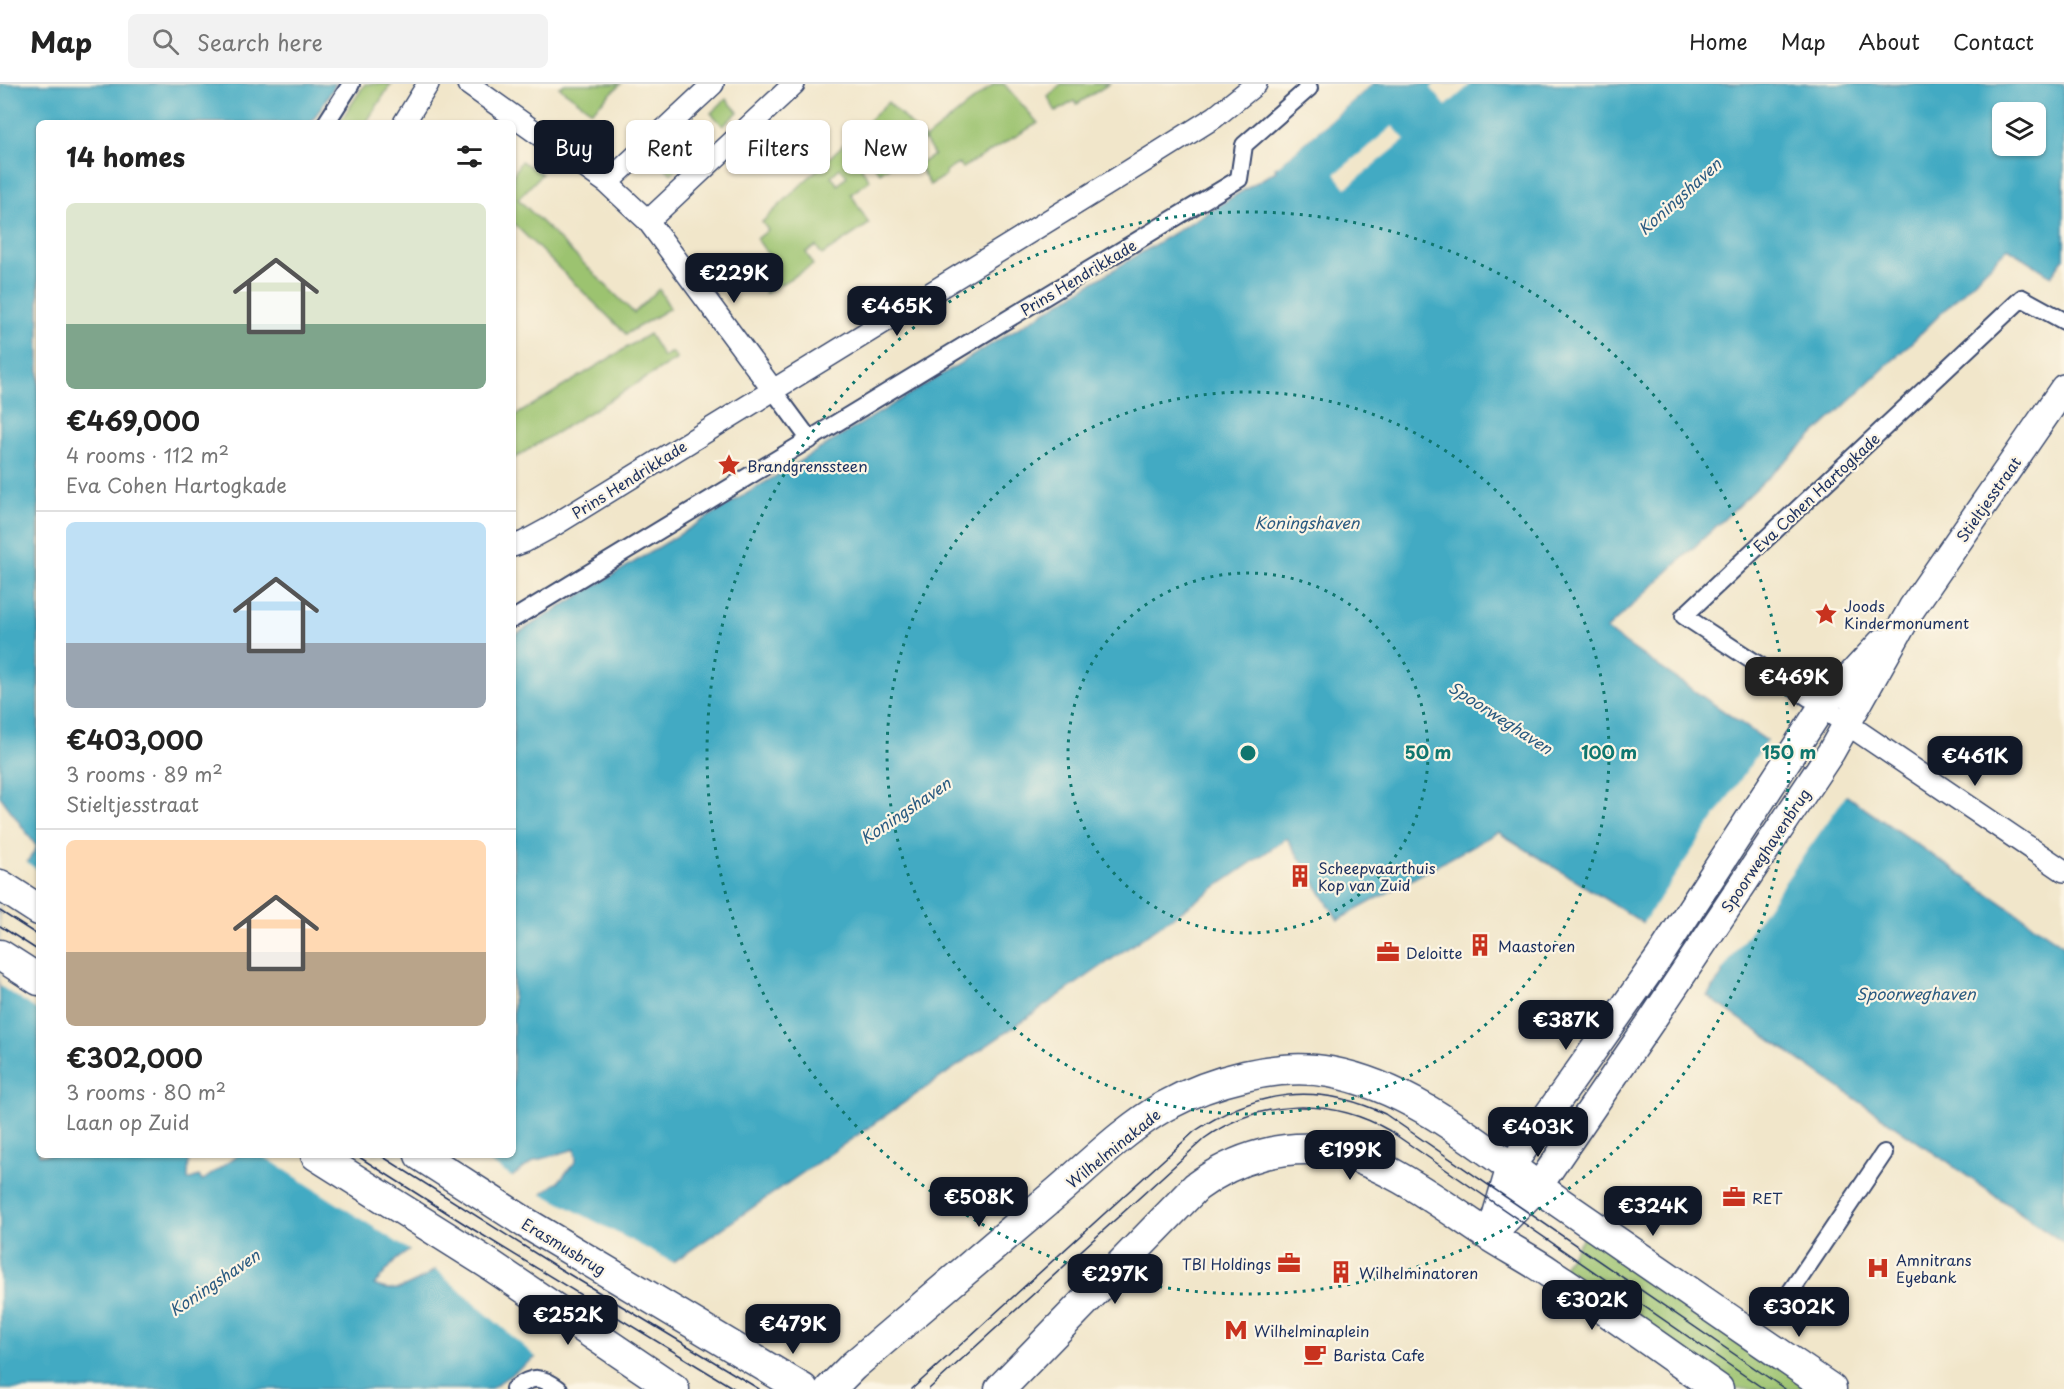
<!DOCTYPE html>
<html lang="en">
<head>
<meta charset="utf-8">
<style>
  :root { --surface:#fff; --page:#f2f2f2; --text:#222; --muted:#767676; --line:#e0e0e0; --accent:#111827 }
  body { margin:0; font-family:"Playpen Sans",sans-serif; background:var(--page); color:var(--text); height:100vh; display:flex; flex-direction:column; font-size:22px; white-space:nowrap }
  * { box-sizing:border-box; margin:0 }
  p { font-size:20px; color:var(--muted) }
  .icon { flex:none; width:33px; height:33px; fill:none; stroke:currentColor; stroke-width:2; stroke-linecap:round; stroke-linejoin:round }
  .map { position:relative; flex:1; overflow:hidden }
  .side { position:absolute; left:36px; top:36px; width:480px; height:1038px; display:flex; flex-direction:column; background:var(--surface); border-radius:9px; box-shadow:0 2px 4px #0004 }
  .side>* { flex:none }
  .top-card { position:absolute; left:534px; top:36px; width:570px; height:54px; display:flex; gap:12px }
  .buttons { position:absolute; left:1992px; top:18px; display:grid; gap:12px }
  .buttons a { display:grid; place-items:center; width:54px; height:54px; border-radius:9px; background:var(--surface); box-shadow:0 2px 4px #0004; font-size:30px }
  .price { position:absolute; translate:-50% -51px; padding:0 14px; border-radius:12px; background:var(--accent); color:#fff; font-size:20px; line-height:39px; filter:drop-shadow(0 2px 3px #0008) }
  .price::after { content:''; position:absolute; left:50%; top:36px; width:18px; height:14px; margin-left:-9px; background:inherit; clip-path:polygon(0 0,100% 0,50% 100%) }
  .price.active { background:#222; color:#fff }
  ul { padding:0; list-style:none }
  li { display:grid; align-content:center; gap:12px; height:318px; padding:0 30px }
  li+li { border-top:2px solid var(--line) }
  li span { display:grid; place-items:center; height:186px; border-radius:9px; color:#555 }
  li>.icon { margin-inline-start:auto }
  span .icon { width:108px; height:108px; fill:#fffc; stroke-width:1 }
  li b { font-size:26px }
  h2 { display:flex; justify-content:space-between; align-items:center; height:72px; padding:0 30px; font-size:26px }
  .chip { padding:0 21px; border-radius:9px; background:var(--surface); box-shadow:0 2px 4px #0004; font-size:21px; line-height:54px }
  .chip.active { background:var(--accent); color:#fff }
  header { display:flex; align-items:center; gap:36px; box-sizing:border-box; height:84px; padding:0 30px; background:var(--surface); border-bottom:2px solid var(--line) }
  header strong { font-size:28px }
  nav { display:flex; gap:33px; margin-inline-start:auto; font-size:21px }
  .search { width:420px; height:54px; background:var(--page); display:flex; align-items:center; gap:15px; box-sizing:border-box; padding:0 21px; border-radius:9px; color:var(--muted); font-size:22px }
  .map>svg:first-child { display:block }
</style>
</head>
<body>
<header>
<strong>Map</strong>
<div class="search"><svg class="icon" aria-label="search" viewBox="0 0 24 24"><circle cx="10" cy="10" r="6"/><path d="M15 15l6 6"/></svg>Search here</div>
<nav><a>Home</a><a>Map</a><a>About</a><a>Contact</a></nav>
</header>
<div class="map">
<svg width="2064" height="1305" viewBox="0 0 2064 1305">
  <rect width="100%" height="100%" fill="#fcf5e5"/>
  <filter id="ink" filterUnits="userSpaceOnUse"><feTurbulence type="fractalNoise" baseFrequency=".0167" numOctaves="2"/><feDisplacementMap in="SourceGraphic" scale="12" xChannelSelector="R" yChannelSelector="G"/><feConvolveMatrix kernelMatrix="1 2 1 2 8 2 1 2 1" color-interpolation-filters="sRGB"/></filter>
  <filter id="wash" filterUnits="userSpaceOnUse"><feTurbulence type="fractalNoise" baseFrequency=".008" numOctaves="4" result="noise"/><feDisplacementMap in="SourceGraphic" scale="24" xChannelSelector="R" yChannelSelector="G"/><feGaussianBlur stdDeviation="1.35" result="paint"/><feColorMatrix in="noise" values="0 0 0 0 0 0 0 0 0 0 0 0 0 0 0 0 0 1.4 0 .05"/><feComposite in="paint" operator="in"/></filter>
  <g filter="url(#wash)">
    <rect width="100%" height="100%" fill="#f1e6ca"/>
    <path fill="#9cc36f" stroke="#5c7966" stroke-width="1.5" fill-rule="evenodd" d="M365,0H391L366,39H339Z
      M565,0H621L592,27L559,3Z
      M994,0H1004L1038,39L962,84L959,79L945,88L946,91L930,101L918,81L934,71L925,56L880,89L870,76L861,84L870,96L851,110L869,140L822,171L816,162L806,168L813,181L766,209L751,186L769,172L757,155L768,146L762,138L888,18L925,55ZM840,84L847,92L838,101L831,92Z
      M1061,0H1109L1077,20L1074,17L1056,28L1048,13Z
      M726,15L738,28L723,42L711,29Z
      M679,62L689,73L671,90L661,79Z
      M521,77L542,90L518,115L634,229L659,205L670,224L626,250L513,139V91Z
      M649,250L663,273L672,268L677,275L513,375V333Z
      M1585,1151L1814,1305H1734L1564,1185V1181Z"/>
    <path fill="#43aac3" stroke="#2f6c90" stroke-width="1.5" fill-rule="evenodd" d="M0,0H336L311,39H39V1071H189L188,1096L199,1092L202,1097L238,1071H513V552L1264,94L1276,87L1275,84L1372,0H2064V174L2051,192L2008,164L1913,257L1606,546L2064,862V1159L1707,912L1723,889L1498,748L1338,836L1287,754L490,1305H0V821L37,763L0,712ZM2002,28H2036V62H2002ZM575,1065L576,1077L558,1098L423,1194C403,1204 396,1210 374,1201L396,1176L534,1077Z"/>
    <path fill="#f1e6ca" d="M1367,0H1372L1278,82L1277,80Z
      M1435,0H1471L1446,22L1431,4Z
      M1393,42L1405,56L1346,104L1335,90Z
      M1768,655L1847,710L1707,908L1719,890L1641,842Z
      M25,777L39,787V927L0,902V816Z
      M262,1071H478L515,1095L412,1168Z
      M539,1108L676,1180L538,1275L433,1183Z"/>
  </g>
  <g filter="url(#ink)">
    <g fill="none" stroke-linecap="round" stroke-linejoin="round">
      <g stroke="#3b4a6e" stroke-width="20">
        <path id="pedestrian" d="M326,39L351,0
          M773,306L810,356
          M513,535L1239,95L1244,61L1309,4L1306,0
          M1809,614L1684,532L2022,214L2064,237
          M1779,1225L1884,1069
          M514,1305C534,1291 540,1292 559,1305"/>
      </g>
      <g stroke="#3b4a6e" stroke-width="24">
        <path id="minor" d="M468,0L607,99L648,137L773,306
          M404,39L428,0
          M607,99L713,0
          M648,137L794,0
          M513,462L524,458L548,445L1129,87L1215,33L1256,0
          M1834,631L2064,787"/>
      </g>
      <g stroke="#3b4a6e" stroke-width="30">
        <path id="tertiary" d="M1491,1149L1510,1084L1658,875L1822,623L1881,559
          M1490,1152L1538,1103L1652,936L1831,668L1912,524L2064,304"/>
      </g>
      <g stroke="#3b4a6e" stroke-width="33">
        <path id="secondary" d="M0,801L39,826
          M0,871L39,896
          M316,1071L489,1180L674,1305
          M420,1071L526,1139L803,1305
          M830,1305L853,1282C920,1225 987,1168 1055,1110C1089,1081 1126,1044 1165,1022C1211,997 1278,978 1330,988C1417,1004 1488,1069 1559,1118C1650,1181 1740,1243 1831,1305
          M1000,1305L1196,1103C1236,1073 1287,1058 1337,1068C1388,1079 1444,1122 1488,1151C1508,1164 1530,1175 1550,1189C1607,1226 1662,1266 1718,1305"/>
      </g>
      <use href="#pedestrian" stroke="#fff" stroke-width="16"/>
      <use href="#minor" stroke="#fff" stroke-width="21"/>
      <use href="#tertiary" stroke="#fff" stroke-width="27"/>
      <use href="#secondary" stroke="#fff" stroke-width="30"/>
      <path stroke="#1b2f5e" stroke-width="1.5" d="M0,827L39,852
        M0,842L39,867
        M356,1071L471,1144L735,1305
        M380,1071L557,1183L759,1305
        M912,1305L1195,1047C1256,1006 1317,998 1385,1030L1785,1305
        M929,1305L1205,1054C1261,1015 1331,1013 1390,1047L1764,1305"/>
    </g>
  </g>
  <g fill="none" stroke="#0f766e" stroke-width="3" stroke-dasharray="3 6">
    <circle cx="1248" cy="669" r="180"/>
    <circle cx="1248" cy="669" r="361"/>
    <circle cx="1248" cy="669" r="541"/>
  </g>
  <defs>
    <g id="sight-bare" transform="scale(1.8)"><path d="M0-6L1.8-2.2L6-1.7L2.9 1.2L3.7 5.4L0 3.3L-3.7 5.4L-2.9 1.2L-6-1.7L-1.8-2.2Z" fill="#c8321e" stroke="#fcf5e5" stroke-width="2.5" paint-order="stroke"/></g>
    <g id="building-bare" transform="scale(1.8)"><path d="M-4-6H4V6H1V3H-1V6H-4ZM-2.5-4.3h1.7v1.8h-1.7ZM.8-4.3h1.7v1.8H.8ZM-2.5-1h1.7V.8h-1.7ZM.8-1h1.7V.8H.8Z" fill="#c8321e" stroke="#fcf5e5" stroke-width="2.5" paint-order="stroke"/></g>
    <g id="office-bare" transform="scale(1.8)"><path d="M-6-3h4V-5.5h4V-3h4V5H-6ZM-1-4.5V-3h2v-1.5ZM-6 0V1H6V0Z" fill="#c8321e" stroke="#fcf5e5" stroke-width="2.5" paint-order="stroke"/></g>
    <g id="hospital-bare" transform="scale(1.8)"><path d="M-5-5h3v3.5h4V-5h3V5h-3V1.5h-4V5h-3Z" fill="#c8321e" stroke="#fcf5e5" stroke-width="2.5" paint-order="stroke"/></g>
    <g id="metro-bare" transform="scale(1.8)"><path d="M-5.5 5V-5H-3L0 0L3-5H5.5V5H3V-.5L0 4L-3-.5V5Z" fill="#c8321e" stroke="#fcf5e5" stroke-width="2.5" paint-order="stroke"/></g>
    <g id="cafe-bare" transform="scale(1.8)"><path d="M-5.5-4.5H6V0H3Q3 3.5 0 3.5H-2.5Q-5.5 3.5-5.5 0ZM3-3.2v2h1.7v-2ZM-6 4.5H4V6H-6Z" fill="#c8321e" stroke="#fcf5e5" stroke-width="2.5" paint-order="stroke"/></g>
  </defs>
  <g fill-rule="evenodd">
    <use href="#sight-bare" x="729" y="381"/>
    <use href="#sight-bare" x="1826" y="530"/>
    <use href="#building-bare" x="1300" y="792"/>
    <use href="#building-bare" x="1480" y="861"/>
    <use href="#office-bare" x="1388" y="868"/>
    <use href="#office-bare" x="1734" y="1113"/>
    <use href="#office-bare" x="1289" y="1179"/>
    <use href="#hospital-bare" x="1878" y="1184"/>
    <use href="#building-bare" x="1341" y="1188"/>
    <use href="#metro-bare" x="1236" y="1246"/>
    <use href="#cafe-bare" x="1315" y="1270"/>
  </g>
  <g text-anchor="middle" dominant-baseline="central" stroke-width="4.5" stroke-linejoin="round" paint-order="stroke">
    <g font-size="15" fill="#1b2f5e" stroke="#fcf5e5">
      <text transform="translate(1078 193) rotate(-31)">Prins Hendrikkade</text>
      <text transform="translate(629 395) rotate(-32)">Prins Hendrikkade</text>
      <text transform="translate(1816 408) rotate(-43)">Eva Cohen Hartogkade</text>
      <text transform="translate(1988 415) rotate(-55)">Stieltjesstraat</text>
      <text transform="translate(1765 766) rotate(-56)">Spoorweghavenbrug</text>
      <text transform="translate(1113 1064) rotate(-39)">Wilhelminakade</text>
      <text transform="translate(564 1162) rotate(31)">Erasmusbrug</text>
    </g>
    <g font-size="15" fill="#1b2f5e" stroke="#fcf5e5" text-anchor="start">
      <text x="747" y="381">Brandgrenssteen</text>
      <text x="1844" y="521">Joods<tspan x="1844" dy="17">Kindermonument</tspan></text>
      <text x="1318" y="783">Scheepvaarthuis<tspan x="1318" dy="17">Kop van Zuid</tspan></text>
      <text x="1498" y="861">Maastoren</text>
      <text x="1406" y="868">Deloitte</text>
      <text x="1752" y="1113">RET</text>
      <text x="1896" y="1175">Amnitrans<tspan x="1896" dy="17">Eyebank</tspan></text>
      <text x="1271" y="1179" text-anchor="end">TBI Holdings</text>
      <text x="1359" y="1188">Wilhelminatoren</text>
      <text x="1254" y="1246">Wilhelminaplein</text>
      <text x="1333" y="1270">Barista Cafe</text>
    </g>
    <g font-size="16" font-style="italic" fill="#295a81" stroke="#fcf5e5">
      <text transform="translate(1679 112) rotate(-42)">Koningshaven</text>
      <text x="1307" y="438">Koningshaven</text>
      <text transform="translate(1501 633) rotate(33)">Spoorweghaven</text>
      <text transform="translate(905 726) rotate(-34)">Koningshaven</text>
      <text x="1916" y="909">Spoorweghaven</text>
      <text transform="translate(214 1198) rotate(-34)">Koningshaven</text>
    </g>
  </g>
  <circle cx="1248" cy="669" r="9" fill="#0f766e" stroke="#fcf5e5" stroke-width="3"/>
  <g font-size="18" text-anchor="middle" font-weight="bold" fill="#0f766e" stroke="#fcf5e5" stroke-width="4.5" stroke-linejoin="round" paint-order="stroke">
    <text x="1428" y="675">50 m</text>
    <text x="1609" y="675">100 m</text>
    <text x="1789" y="675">150 m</text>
  </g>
</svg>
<div class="buttons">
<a><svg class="icon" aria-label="layers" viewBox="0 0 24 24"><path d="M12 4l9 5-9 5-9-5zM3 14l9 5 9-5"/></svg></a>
</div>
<b class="price" style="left:734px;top:220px">€229K</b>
<b class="price" style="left:897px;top:253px">€465K</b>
<b class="price active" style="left:1794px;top:624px">€469K</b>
<b class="price" style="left:1975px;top:703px">€461K</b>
<b class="price" style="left:1566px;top:967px">€387K</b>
<b class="price" style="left:1538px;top:1074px">€403K</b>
<b class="price" style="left:1350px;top:1097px">€199K</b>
<b class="price" style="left:979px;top:1144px">€508K</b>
<b class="price" style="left:1653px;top:1153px">€324K</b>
<b class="price" style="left:1115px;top:1221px">€297K</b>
<b class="price" style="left:1592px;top:1247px">€302K</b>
<b class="price" style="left:1799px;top:1254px">€302K</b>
<b class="price" style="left:568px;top:1262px">€252K</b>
<b class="price" style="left:793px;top:1271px">€479K</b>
<div class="top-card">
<a class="chip active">Buy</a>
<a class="chip">Rent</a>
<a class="chip">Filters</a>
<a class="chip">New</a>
</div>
<section class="side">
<h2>14 homes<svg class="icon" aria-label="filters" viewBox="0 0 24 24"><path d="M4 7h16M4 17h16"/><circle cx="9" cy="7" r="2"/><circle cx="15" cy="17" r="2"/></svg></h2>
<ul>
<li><span style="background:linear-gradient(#dfe7d0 65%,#7fa58c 0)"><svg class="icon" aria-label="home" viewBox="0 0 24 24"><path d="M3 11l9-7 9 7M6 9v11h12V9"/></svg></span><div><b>€469,000</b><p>4 rooms · 112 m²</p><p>Eva Cohen Hartogkade</p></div></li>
<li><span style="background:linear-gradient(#bfe0f5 65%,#9aa5b1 0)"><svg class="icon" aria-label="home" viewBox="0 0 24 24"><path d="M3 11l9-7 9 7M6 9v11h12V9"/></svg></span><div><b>€403,000</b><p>3 rooms · 89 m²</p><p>Stieltjesstraat</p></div></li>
<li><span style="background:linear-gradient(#ffd9b3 60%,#b9a48a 0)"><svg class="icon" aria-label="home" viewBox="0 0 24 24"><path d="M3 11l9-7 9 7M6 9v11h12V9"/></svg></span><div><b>€302,000</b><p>3 rooms · 80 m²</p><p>Laan op Zuid</p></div></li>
</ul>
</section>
</div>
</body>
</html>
